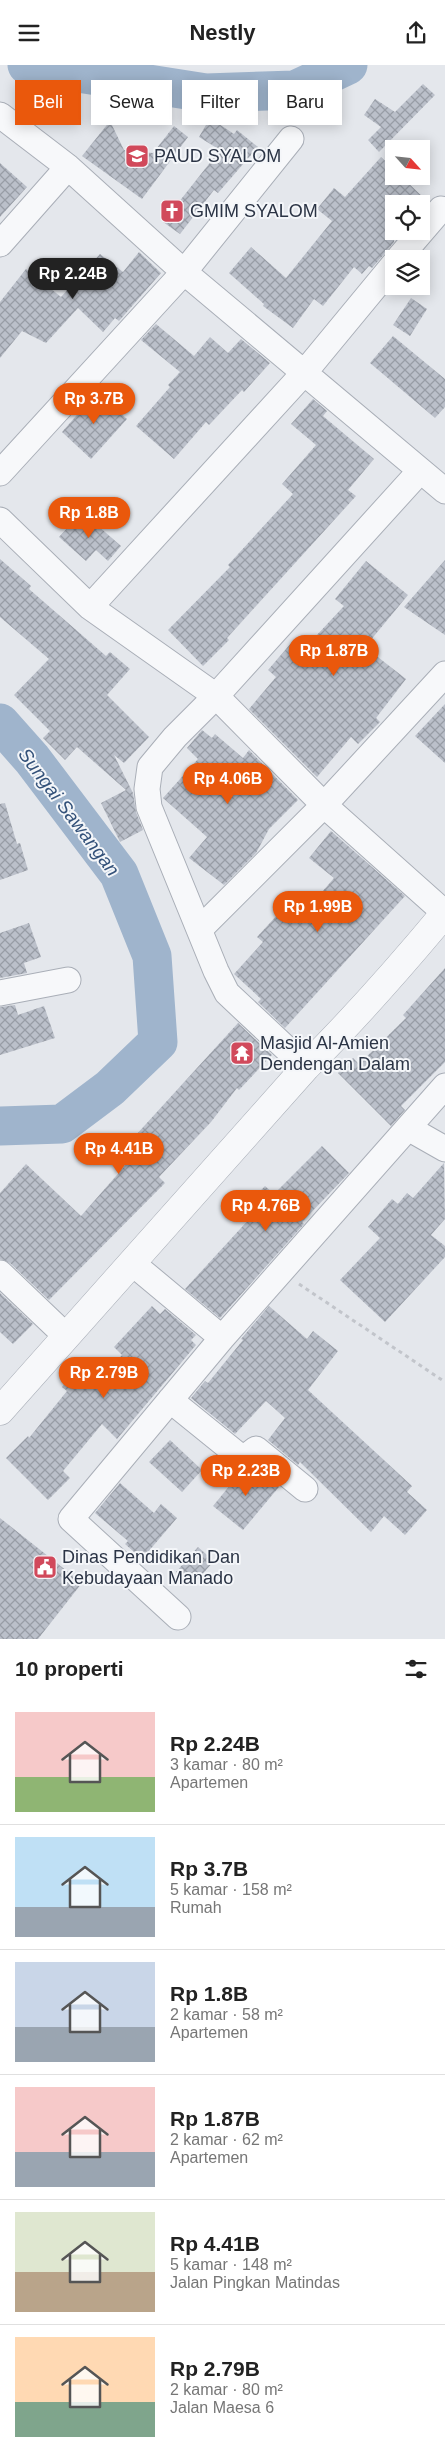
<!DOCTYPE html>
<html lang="id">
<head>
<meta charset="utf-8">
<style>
  :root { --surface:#fff; --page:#f6f6f6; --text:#222; --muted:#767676; --line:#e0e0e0; --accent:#ea580c }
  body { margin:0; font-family:Helvetica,sans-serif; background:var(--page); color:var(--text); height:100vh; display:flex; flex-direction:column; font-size:19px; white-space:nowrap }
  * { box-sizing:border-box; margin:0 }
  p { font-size:16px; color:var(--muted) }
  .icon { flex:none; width:28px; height:28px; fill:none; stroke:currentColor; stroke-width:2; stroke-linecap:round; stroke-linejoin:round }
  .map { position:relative; height:1574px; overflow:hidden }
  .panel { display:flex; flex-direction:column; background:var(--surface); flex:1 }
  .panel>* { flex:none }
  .guide { position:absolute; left:15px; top:15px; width:415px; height:45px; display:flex; gap:10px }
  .needle { width:32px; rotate:117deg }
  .controls { position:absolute; left:385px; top:75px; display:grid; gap:10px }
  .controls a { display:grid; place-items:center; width:45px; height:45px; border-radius:0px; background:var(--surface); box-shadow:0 2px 12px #0003; font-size:25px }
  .price { position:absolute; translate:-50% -42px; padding:0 11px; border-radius:18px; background:var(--accent); color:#fff; font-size:16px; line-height:32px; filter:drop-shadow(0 1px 2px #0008) }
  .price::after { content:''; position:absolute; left:50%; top:30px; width:15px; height:11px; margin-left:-8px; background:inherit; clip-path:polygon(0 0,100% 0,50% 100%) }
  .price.current { background:#222; color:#fff }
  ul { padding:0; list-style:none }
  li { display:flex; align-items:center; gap:15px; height:125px; padding:0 15px }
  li+li { border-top:1px solid var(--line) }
  li span { display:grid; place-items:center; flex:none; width:140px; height:100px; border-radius:0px; color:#555 }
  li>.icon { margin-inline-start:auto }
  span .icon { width:60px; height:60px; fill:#fffc; stroke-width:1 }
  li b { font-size:21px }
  h2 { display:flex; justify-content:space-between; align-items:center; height:60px; padding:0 15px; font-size:21px }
  .tag { padding:0 18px; border-radius:0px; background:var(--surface); box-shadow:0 2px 12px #0003; font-size:18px; line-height:45px }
  .tag.current { background:var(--accent); color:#fff }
  header { display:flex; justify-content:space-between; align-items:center; height:65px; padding:0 15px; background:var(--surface); font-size:22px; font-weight:700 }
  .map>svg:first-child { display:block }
</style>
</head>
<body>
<header><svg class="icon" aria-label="menu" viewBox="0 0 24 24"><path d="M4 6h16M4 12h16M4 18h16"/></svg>Nestly<svg class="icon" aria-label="share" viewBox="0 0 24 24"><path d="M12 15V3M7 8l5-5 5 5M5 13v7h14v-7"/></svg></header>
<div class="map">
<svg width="445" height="1574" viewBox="0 0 445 1574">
  <defs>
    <pattern id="building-cross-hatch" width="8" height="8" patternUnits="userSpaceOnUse" patternTransform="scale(1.25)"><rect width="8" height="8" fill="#bbc0ca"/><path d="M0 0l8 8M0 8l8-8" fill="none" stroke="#989da6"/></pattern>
  </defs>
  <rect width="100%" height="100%" fill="#e4e7ec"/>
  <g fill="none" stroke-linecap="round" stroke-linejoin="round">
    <path stroke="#9fb4cc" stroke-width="39" d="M27,0L206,28L295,25L348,0
      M0,658L32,694L119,809L152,891L158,977L110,1023L62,1059L0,1061"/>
  </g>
  <path fill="url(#building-cross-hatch)" d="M423,19L435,30L379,87L368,75L381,62L364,50L375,34L395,47Z
    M210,53L234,69L237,65L258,82L218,128L214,125L180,169L163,157L220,85L199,72Z
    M110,56L124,85L153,88L174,61L188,72L142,134L82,91Z
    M381,92L394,104V111H401L428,137L427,139H394V177L385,188L372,203L369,201L362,209L354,202L323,241L314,234L293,263L263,241L264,239L229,208L251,182L286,213L332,156L317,144L334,123L345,132Z
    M0,98L27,122L0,152Z
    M139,187L161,208L119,256L115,253L103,267L78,243L46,278L22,266L0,293V237L26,204L61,232L100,189L123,207Z
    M411,233L427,244L410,271L393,260Z
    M156,259L194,291L210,272L228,288L241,274L270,298L244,327L242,325L209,360L206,357L174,394L136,361L170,322L168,320L180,307L141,275Z
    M393,271L445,314V342L435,353L370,298Z
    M97,327L127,354L91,394L62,367Z
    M313,334L327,346L323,351L374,394L348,425L356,431L227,573L229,575L203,601L168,565L230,502L228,500L293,429L282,419L316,380L291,359Z
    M82,447L121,481L108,496L96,485L86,496L59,472Z
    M0,494L31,521L29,524L106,591L110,587L130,604L107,630L149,672L124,698L114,690L133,728L136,747L143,765L120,777L101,738L126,725L77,682L65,695L43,673L50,666L14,630L49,594L0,552Z
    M445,495V570L404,542Z
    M366,496L408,530L365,582L406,614L376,653L380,657L358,679L351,672L317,712L249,644L276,612L268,605L292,577L302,586L344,541L335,534Z
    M445,639V698L415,671Z
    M202,665L212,673L215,669L243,693L249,685L298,735L269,764L256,788L224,820L189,793L207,772L163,733L198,694L187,683Z
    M5,738L17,779L20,778L28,805L0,815V739Z
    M331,766L405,831L285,963L258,937L261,934L234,909L263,877L257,872L289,837L303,849L334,813L309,793Z
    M29,858L41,892L24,898L27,908L0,913V868Z
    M445,903V997L401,1041L405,1045L391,1061L338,1008L353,993L359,999L406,953L403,950Z
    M15,940L18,950L44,941L55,973L0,990V942Z
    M238,958L272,990L239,1025L237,1023L211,1057L159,1112L165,1118L49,1235L10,1198L0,1194V1128L26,1099L81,1151L144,1079L135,1071Z
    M322,1081L349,1108L302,1157L304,1159L220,1253L185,1224L252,1151L244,1143L265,1121L274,1129Z
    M444,1098L445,1154L431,1170L445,1181V1192L385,1257L340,1215L380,1173L368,1162L392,1134L398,1139L407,1128L413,1133Z
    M0,1228L33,1259L13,1279L0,1267Z
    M152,1241L160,1249L165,1244L196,1270L191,1275L196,1280L117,1374L102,1359L63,1406L70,1413L48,1435L6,1393L28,1371L29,1373L67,1326L62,1322L82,1298L101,1314L122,1290L114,1282Z
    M269,1241L307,1274L313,1266L338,1286L308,1325L412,1421L407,1427L427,1445L405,1470L384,1451L371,1467L300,1397L298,1400L268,1375L285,1353L266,1336L235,1369L191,1333L205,1316L208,1318L243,1275L241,1274Z
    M170,1375L202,1405L182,1427L149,1397Z
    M256,1402L279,1422L243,1465L213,1441L240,1408H246Z
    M120,1418L154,1448L161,1439L177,1453L142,1494L125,1479L128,1476L95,1448Z
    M0,1453L82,1518L38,1574H0Z
    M198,1482L214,1496L192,1521L176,1507Z"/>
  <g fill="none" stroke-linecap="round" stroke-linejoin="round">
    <g stroke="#a9aeb7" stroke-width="27">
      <path id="minor" d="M0,50L68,102L184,207L445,426
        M0,179L68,102
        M398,194L441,144
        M0,408L184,207L291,74
        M0,455L90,542L216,631L324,740L445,848
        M90,542L304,308L394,199
        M200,864L324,740L445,609
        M0,928L68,915
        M306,1002L227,928L216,906L149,742L147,724L150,702L175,672L216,631L420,406
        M408,1063L445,1084
        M132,1198L222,1273L445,1021
        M0,1208L66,1271
        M170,1335L243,1394L256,1384L305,1424
        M178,1552L71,1454L222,1273"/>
    </g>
    <g stroke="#a9aeb7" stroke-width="29">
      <path id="tertiary" d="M0,1346L306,1002C355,953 401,901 445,848"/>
    </g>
    <path stroke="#c2c5cb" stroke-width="3" stroke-dasharray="4 4" stroke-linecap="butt" d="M299,1219L445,1317"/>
    <use href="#minor" stroke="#f7f8fa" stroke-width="25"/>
    <use href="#tertiary" stroke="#f7f8fa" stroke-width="28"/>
  </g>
  <defs>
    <g id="school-square" transform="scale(1.25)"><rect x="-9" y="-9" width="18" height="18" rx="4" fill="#d1495b" stroke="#f4f6f9"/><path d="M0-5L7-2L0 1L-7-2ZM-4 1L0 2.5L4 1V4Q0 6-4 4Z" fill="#fff"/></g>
    <g id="church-square" transform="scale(1.25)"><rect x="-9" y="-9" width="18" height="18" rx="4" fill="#d1495b" stroke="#f4f6f9"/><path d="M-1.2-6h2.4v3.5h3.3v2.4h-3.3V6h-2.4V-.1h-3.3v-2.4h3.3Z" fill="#fff"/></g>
    <g id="temple-square" transform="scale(1.25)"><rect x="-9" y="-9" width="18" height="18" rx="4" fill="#d1495b" stroke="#f4f6f9"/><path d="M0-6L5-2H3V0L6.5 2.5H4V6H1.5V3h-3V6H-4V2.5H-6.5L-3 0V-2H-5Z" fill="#fff"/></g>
    <g id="civic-square" transform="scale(1.25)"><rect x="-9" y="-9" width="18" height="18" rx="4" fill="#d1495b" stroke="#f4f6f9"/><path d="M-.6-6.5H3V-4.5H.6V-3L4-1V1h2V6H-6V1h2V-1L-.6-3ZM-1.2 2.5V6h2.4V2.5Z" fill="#fff"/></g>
  </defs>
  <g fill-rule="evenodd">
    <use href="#school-square" x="137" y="91"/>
    <use href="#church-square" x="172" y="146"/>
    <use href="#temple-square" x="242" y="988"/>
    <use href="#civic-square" x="45" y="1502"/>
  </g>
  <g text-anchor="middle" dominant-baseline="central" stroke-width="4" stroke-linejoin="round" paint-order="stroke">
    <g font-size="18" fill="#2b3445" stroke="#f4f6f9" text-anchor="start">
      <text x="154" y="91">PAUD SYALOM</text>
      <text x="190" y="146">GMIM SYALOM</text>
      <text x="260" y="978">Masjid Al-Amien<tspan x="260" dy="21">Dendengan Dalam</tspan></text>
      <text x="62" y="1492">Dinas Pendidikan Dan<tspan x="62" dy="21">Kebudayaan Manado</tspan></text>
    </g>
    <g font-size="19" font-style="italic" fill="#34527a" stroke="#f4f6f9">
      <text transform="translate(69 747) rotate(53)">Sungai Sawangan</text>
    </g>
  </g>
</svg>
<div class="controls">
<a><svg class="needle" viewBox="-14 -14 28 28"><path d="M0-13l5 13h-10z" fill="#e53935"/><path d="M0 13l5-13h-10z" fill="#767676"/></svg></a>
<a><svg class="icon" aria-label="locate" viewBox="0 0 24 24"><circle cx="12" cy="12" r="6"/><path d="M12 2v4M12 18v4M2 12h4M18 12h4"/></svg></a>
<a><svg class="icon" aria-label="layers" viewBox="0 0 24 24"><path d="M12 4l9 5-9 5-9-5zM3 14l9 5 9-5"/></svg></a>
</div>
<b class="price current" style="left:73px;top:235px">Rp 2.24B</b>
<b class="price" style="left:94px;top:360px">Rp 3.7B</b>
<b class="price" style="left:89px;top:474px">Rp 1.8B</b>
<b class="price" style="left:334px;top:612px">Rp 1.87B</b>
<b class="price" style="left:228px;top:740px">Rp 4.06B</b>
<b class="price" style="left:318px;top:868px">Rp 1.99B</b>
<b class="price" style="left:119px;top:1110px">Rp 4.41B</b>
<b class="price" style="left:266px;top:1167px">Rp 4.76B</b>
<b class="price" style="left:104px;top:1334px">Rp 2.79B</b>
<b class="price" style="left:246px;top:1432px">Rp 2.23B</b>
<div class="guide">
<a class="tag current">Beli</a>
<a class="tag">Sewa</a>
<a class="tag">Filter</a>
<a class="tag">Baru</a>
</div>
</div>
<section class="panel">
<h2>10 properti<svg class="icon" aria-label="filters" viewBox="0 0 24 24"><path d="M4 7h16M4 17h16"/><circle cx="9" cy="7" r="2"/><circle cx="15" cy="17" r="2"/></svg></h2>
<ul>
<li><span style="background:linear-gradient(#f6c9c9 65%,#8fb573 0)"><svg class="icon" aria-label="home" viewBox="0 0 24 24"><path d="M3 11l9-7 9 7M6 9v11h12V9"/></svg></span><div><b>Rp 2.24B</b><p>3 kamar · 80 m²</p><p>Apartemen</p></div></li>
<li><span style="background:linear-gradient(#bfe0f5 70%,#9aa5b1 0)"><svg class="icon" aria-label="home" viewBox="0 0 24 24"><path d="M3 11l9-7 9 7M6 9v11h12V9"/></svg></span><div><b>Rp 3.7B</b><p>5 kamar · 158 m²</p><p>Rumah</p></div></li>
<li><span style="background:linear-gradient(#c9d6e8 65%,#9aa5b1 0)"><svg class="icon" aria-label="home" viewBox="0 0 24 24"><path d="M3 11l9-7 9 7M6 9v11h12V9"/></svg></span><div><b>Rp 1.8B</b><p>2 kamar · 58 m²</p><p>Apartemen</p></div></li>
<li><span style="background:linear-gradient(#f6c9c9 65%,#9aa5b1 0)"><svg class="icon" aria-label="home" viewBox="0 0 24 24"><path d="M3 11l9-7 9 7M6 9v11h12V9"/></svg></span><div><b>Rp 1.87B</b><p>2 kamar · 62 m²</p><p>Apartemen</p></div></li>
<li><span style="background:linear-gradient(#dfe7d0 60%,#b9a48a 0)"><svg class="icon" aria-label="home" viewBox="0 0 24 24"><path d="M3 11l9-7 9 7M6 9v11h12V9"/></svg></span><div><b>Rp 4.41B</b><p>5 kamar · 148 m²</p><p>Jalan Pingkan Matindas</p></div></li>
<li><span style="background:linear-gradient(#ffd9b3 65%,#7fa58c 0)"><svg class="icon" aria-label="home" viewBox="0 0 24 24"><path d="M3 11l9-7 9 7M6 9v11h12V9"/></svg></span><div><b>Rp 2.79B</b><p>2 kamar · 80 m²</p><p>Jalan Maesa 6</p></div></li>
</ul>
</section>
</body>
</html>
